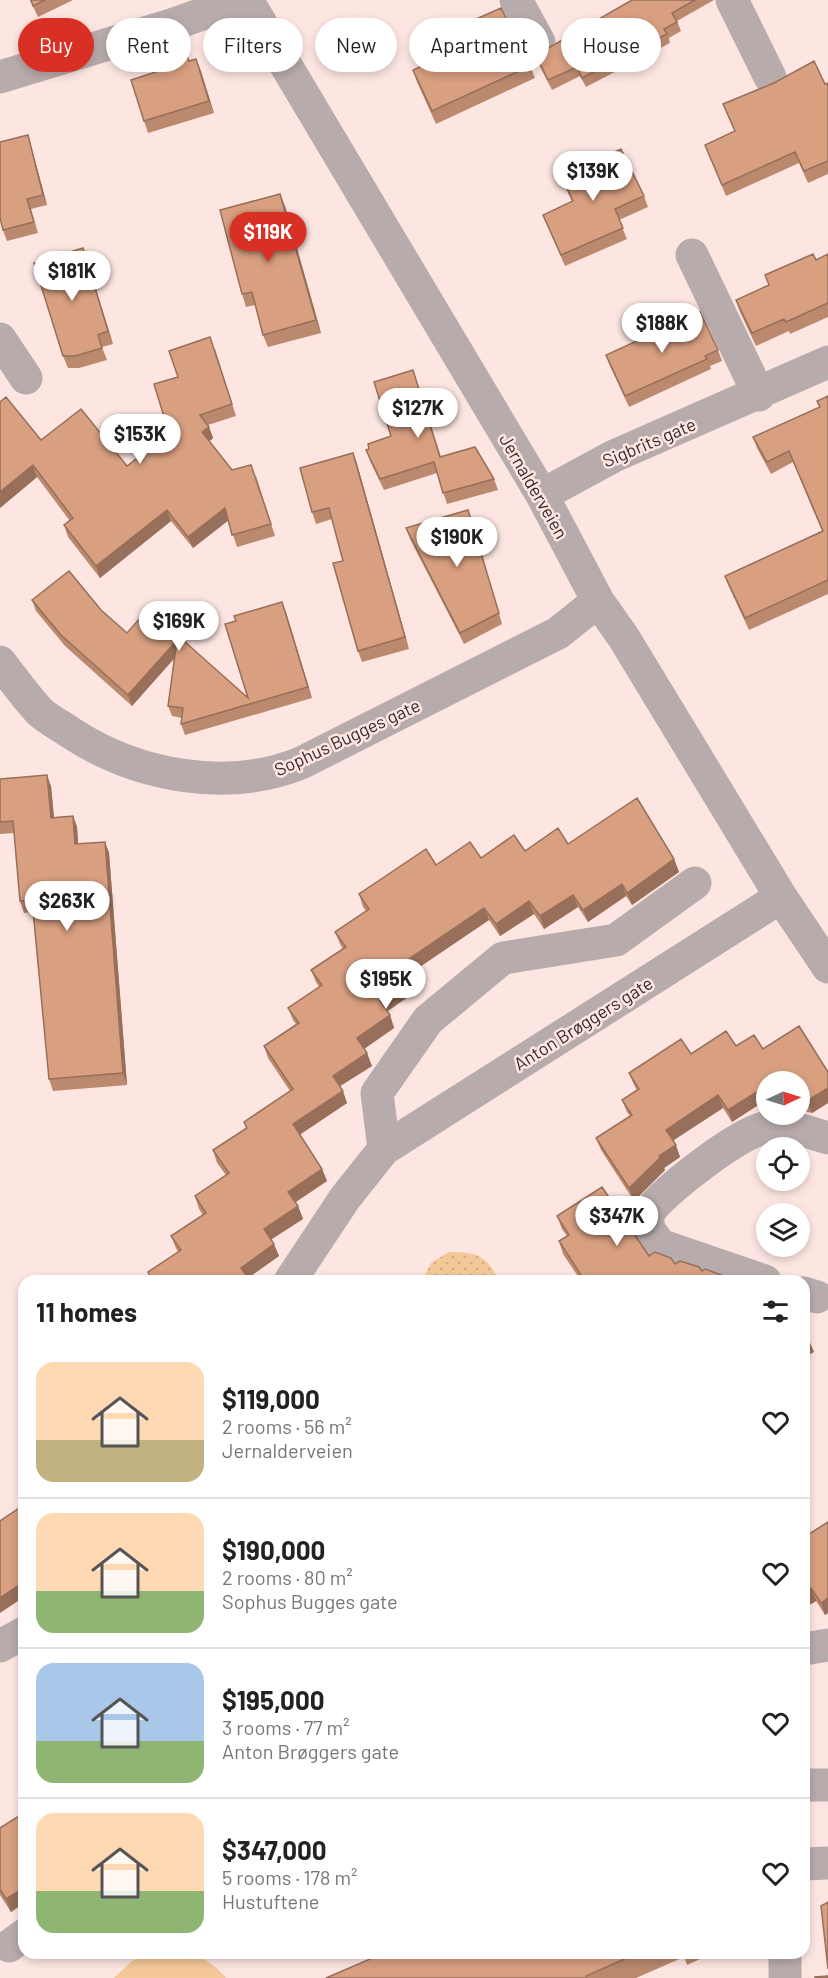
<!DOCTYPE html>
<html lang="en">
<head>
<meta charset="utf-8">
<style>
  :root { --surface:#fff; --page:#f6f6f6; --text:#222; --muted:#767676; --line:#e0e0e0; --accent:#d93025 }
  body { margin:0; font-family:Barlow,sans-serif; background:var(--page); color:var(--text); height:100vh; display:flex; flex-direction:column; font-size:22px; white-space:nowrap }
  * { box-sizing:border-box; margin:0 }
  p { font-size:20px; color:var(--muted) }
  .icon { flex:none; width:33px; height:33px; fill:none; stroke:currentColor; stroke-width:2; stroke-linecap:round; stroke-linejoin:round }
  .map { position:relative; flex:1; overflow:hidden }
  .drawer { position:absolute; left:18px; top:1275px; width:792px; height:684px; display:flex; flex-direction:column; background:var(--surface); border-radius:18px; box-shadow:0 3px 9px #0003 }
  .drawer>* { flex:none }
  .hud { position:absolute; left:18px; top:18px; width:792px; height:54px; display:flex; gap:12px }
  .needle { width:39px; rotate:86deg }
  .fabs { position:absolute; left:756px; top:1071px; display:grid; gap:12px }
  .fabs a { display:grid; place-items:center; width:54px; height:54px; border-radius:50%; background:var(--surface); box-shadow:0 3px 9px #0003; font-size:30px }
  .price { position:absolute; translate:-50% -51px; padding:0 14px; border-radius:21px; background:#fff; color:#222; font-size:20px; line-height:39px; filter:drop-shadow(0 2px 3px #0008) }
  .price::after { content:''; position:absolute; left:50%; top:36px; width:18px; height:14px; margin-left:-9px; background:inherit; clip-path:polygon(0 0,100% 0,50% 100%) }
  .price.current { background:var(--accent); color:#fff }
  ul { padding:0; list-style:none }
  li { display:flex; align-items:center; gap:18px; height:150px; padding:0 18px }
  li+li { border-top:2px solid var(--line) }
  li span { display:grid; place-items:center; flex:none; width:168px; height:120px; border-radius:18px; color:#555 }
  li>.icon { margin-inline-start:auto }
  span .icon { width:72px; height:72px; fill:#fffc; stroke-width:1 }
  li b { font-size:26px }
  h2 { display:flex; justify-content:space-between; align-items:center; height:72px; padding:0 18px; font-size:26px }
  .pill { padding:0 21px; border-radius:27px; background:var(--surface); box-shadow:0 3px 9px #0003; font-size:21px; line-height:54px }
  .pill.current { background:var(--accent); color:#fff }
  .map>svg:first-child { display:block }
</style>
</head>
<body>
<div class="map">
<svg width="828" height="1978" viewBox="0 0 828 1978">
  <defs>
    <pattern id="park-dots" width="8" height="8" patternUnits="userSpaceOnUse" patternTransform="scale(1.5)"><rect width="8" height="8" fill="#f4c899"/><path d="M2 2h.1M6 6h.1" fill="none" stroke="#d2ac84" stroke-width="1.8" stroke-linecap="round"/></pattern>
  </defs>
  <rect width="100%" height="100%" fill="#fde6e1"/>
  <path fill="url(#park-dots)" d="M449,1252C478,1252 486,1255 499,1281H422L431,1263Z"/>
  <path fill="#f4c899" d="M150,1953C183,1953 203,1950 226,1978H114L132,1961Z"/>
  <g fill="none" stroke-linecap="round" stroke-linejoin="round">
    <path stroke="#b8abac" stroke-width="33" d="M247,0L542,495L598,601L624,638L781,897L828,967
      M516,0L539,42
      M732,0L770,77
      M0,77L171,25L242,0
      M692,255L759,395
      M0,339L26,378
      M542,495L614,456L828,362
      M0,662C13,679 26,697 40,712C49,720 61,726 71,733C137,776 227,793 301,763L558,633L598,601
      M384,1149L377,1093L428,1020L503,958L616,940L695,883
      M290,1281L345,1198L384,1149L781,897
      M765,1281L660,1245L648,1228V1213C666,1189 735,1136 764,1128C785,1123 808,1132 828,1138
      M804,1293L817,1297
      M0,1646L24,1633
      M804,1649L828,1645
      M804,1785H828
      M804,1864L828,1863
      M9,1946L24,1935
      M785,1953V1978"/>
  </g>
  <path fill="#ba896e" d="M30,0H73L38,17Z
    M632,0H714L677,21L681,31L669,38L670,43L586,87L580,76L552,90L539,65L536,55Z
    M465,24L530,66L535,78L436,124L417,82L413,70L472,43Z
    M196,59L214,113L148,133L144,121L189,61Z
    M828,83V174L808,183L799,163L726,196L705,145L735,131L723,104L825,84Z
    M28,135L31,146L47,205L31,209L38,233L7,241L3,230Z
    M561,176L644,196L648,207L619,220L627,239L565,266L543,215L572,202Z
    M285,206L321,333L268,347L263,335L255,305L246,307L242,294Z
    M828,254V317L790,334L789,331L756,346L740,312L736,300L769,285L765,275L816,260Z
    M87,261L113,344L102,347L107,360L79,368H68L63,356Z
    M215,349L236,416L208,425L213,438L209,442L232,470L256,476L275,536L237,547L228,520L193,548L171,521L100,578L68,537L64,525L70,521L37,477L0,508L41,440L127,466L169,433L178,377Z
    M718,350L722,361L710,366L711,369L629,407L610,366L606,355Z
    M413,370L441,457L494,479L498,490L447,504L437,473L384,490L370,461L366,450L369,449L391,436Z
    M828,396V594L749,630L729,587L725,576L822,531L793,462L771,474L757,448L753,437L819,407L817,401Z
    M357,464L409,649L362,662L358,651L343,561L332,519L316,524L312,512Z
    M472,521L502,624L464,644L410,539L406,528Z
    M69,571L101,610L127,633L148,609L248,698L225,624L236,621L234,616L282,602L312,698L185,735L181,724L182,718L172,716L168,706L174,658L132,706L65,646L36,611L32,600Z
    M0,779L51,786L54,817L73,816L77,827L78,844L105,842L109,853L127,1085L53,1091L49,1079L33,912L24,913L20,901L14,833L0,834Z
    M568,844L674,859L679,872L632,905L626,896L588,922L578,907L544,929L534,914L500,936L489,920L410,973L413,978L418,990L387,1011L390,1015L394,1028L364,1049L372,1066L340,1086L347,1103L300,1134L322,1169L327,1181L295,1202L298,1206L303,1219L271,1239L279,1256L248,1278L250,1281H151L148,1272L178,1252L176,1248L171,1236L203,1215L199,1209L195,1196L226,1175L217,1163L213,1150L246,1128L244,1122L290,1091L268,1058L264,1046L296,1024L293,1020L288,1008L319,987L316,982L311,970L343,949L340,944L335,932L366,911L363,907L359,894L436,865Z
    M736,1046L763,1049L828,1072V1103L812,1113L800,1110V1082H766V1100L732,1122L723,1108L673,1140L680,1157L664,1168L665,1170L634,1201L601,1150L596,1138L630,1116L627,1112L622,1100L637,1090L634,1085L629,1073L691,1054Z
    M557,1216L649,1256L702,1271L729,1281H581L563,1254L559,1241L567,1236L562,1229Z
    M828,1522V1613L825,1615L816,1601L804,1608V1533L806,1536Z
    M24,1823V1903L11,1912L0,1895V1828Z
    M384,1953H714L687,1965L684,1957L636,1978H326Z"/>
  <path fill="#976f5a" d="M196,59L201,71L214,113L209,101Z
    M28,135L31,146L47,205L43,195Z
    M280,194L285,206L321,333L316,320Z
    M83,248L87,261L113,344L108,331Z
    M209,427L213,438L206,444L202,432Z
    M353,453L357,464L409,649L405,637Z
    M33,465L37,477L0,508V492Z
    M225,508L229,520L193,548L188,537Z
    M167,510L171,521L100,578L96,566Z
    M468,510L472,521L502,624L499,613Z
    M282,602L286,612L312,698L308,687Z
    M177,640L181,651L132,706L128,695Z
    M47,775L51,786L55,829L51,818Z
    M73,816L77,827L79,855L75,844Z
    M105,842L109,853L127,1085L123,1073Z
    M674,859L679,872L632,905L627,893Z
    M622,884L626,896L588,922L583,910Z
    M573,895L578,907L544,929L540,916Z
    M529,901L534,914L500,936L496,924Z
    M484,908L489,920L408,975L403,963Z
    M413,978L418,990L385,1013L380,1001Z
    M390,1015L394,1028L361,1051L357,1038Z
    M367,1053L372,1066L337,1088L333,1076Z
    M763,1088L766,1097V1100L732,1122L728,1110Z
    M828,1088V1103L812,1113L807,1101Z
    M343,1091L347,1103L298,1136L293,1124Z
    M718,1095L723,1108L671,1142L666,1130Z
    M676,1145L680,1157L664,1168L665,1170L634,1201L629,1188L659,1156Z
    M322,1169L327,1181L293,1204L288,1192Z
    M298,1206L303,1219L269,1241L264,1229Z
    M274,1244L279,1256L245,1280L241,1268Z
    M809,1340L814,1352L804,1358V1343Z
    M19,1585L24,1597L0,1613V1598Z
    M811,1588L816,1601L804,1608V1593Z
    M828,1598V1613L825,1615L821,1603Z
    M24,1888V1903L11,1912L6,1899Z"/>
  <path fill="#d89f80" stroke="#976f5a" stroke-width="1.5" d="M31,0H45L33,6Z
    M632,0H695L672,13L677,22L664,29L667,34L582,78L577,67L548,80L536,55Z
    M501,8L530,66L432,111L413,70L472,42L465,24Z
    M187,56L189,61L196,59L209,101L144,121L131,80L162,70L161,64Z
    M814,61L825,84L828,83V161L804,171L795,152L722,185L705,145L735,131L723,104L774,83Z
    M28,135L43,195L27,199L34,222L3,230L0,218V142Z
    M621,149L644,196L615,209L623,228L561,255L543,215L573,201L561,176Z
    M280,194L316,320L263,335L252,292L242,294L220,210Z
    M83,248L108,331L98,335L102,348L75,356H63L34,263Z
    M813,254L816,260L828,254V303L786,322L784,319L752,333L736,300L769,285L765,275Z
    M700,312L718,350L705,356L707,359L625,396L606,355Z
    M210,337L232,404L200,415L209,427L202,432L232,470L251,465L271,524L232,535L225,508L188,537L167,510L96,566L64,525L73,518L33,465L0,492V402L6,397L41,440L81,409L127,466L169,433L154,384L178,377L169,351Z
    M413,370L440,457L475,447L494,479L443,493L434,462L380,479L366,450L369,449L368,444L391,436L374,382Z
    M828,396V580L745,618L725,576L823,531L789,451L767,462L753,437L820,407L817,401Z
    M353,453L405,637L358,651L333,563L343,561L329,508L312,512L300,468Z
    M468,510L499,613L460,633L406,528Z
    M69,571L101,610L127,633L148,609L248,698L225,624L236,621L234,616L282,602L308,687L181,724L183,708L168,706L177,640L128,695L61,635L32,600Z
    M47,775L51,818L73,816L75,844L105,842L123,1073L49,1079L32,900L20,901L13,821L0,822V779Z
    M637,798L674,859L627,893L622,884L583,910L573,895L540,916L529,901L496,924L484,908L403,963L413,978L380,1001L390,1015L357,1038L367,1053L333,1076L343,1091L293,1124L322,1169L288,1192L298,1206L264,1229L274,1244L241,1268L250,1281H153L148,1272L181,1250L171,1236L206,1213L195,1196L229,1173L213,1150L247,1128L244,1122L293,1089L264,1046L299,1023L288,1008L322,985L311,970L346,947L335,932L369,909L359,894L426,849L436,865L470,842L481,858L514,835L525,851L558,828L568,844Z
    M799,1026L828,1072V1088L807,1101L800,1099V1082H766V1093L763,1088L728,1110L718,1095L666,1130L676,1145L659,1156L660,1158L629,1188L596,1138L632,1115L622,1100L639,1089L629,1073L681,1039L691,1054L726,1031L736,1046L754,1035L763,1049Z
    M602,1187L649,1256L655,1252L671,1258L675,1264L680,1261L699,1267L702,1271L705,1269L727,1277L729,1281H585L559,1241L569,1235L557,1216Z
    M804,1331L809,1340L804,1343Z
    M24,1505V1593L19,1585L0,1598V1521Z
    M828,1522V1598L821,1603L811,1588L804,1593V1533L806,1536Z
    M19,1816L24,1823V1888L6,1899L0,1889V1828Z
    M828,1902V1969L821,1906Z
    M384,1953H638L586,1976L587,1978H326Z
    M828,1976V1978H815V1977Z"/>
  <g text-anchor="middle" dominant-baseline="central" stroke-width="5" stroke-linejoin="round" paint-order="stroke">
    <g font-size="18" fill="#342927" stroke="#fde6e1">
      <text transform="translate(649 442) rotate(-23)">Sigbrits gate</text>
      <text transform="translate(534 486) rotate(60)">Jernalderveien</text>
      <text transform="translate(347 737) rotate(-25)">Sophus Bugges gate</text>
      <text transform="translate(583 1023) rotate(-32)">Anton Brøggers gate</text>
    </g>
  </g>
</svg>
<div class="fabs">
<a><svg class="needle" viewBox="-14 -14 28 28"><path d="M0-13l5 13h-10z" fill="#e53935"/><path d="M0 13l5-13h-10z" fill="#767676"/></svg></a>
<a><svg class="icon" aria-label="locate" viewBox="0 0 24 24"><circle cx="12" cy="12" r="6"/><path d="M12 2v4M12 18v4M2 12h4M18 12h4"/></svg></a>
<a><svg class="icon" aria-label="layers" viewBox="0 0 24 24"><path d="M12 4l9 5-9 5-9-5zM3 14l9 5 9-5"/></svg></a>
</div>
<b class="price" style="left:593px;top:202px">$139K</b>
<b class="price current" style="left:268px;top:263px">$119K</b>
<b class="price" style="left:72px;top:302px">$181K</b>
<b class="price" style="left:662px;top:354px">$188K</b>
<b class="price" style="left:418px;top:439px">$127K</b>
<b class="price" style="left:140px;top:465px">$153K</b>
<b class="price" style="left:457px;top:568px">$190K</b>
<b class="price" style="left:179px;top:652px">$169K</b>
<b class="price" style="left:67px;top:932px">$263K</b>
<b class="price" style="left:386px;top:1010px">$195K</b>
<b class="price" style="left:617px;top:1247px">$347K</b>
<div class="hud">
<a class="pill current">Buy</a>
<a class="pill">Rent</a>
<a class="pill">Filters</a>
<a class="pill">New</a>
<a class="pill">Apartment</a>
<a class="pill">House</a>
</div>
<section class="drawer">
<h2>11 homes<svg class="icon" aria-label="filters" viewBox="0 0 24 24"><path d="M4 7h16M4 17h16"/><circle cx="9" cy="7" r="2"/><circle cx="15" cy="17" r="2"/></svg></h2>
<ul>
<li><span style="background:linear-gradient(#ffd9b3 65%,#c2b280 0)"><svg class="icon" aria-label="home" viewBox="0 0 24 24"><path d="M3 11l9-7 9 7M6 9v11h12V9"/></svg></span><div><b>$119,000</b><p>2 rooms · 56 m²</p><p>Jernalderveien</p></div><svg class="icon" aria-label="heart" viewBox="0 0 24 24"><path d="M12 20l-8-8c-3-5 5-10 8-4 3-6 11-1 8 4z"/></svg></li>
<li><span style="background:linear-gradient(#ffd9b3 65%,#8fb573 0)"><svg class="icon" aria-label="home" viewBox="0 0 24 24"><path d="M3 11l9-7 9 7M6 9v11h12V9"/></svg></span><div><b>$190,000</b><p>2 rooms · 80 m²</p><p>Sophus Bugges gate</p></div><svg class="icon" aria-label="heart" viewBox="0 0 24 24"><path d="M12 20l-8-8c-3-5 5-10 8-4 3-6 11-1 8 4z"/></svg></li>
<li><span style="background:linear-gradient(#a9c7e8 65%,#8fb573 0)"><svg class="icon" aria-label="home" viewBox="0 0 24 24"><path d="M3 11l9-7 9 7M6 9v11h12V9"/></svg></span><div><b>$195,000</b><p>3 rooms · 77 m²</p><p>Anton Brøggers gate</p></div><svg class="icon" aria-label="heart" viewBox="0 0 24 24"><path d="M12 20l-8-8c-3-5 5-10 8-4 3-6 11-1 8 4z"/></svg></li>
<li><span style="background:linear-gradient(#ffd9b3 65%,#8fb573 0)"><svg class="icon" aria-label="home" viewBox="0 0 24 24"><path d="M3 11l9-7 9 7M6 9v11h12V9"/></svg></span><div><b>$347,000</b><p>5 rooms · 178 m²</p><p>Hustuftene</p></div><svg class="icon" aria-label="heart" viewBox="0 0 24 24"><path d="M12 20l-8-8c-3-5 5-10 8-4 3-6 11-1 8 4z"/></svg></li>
</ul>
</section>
</div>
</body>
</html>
